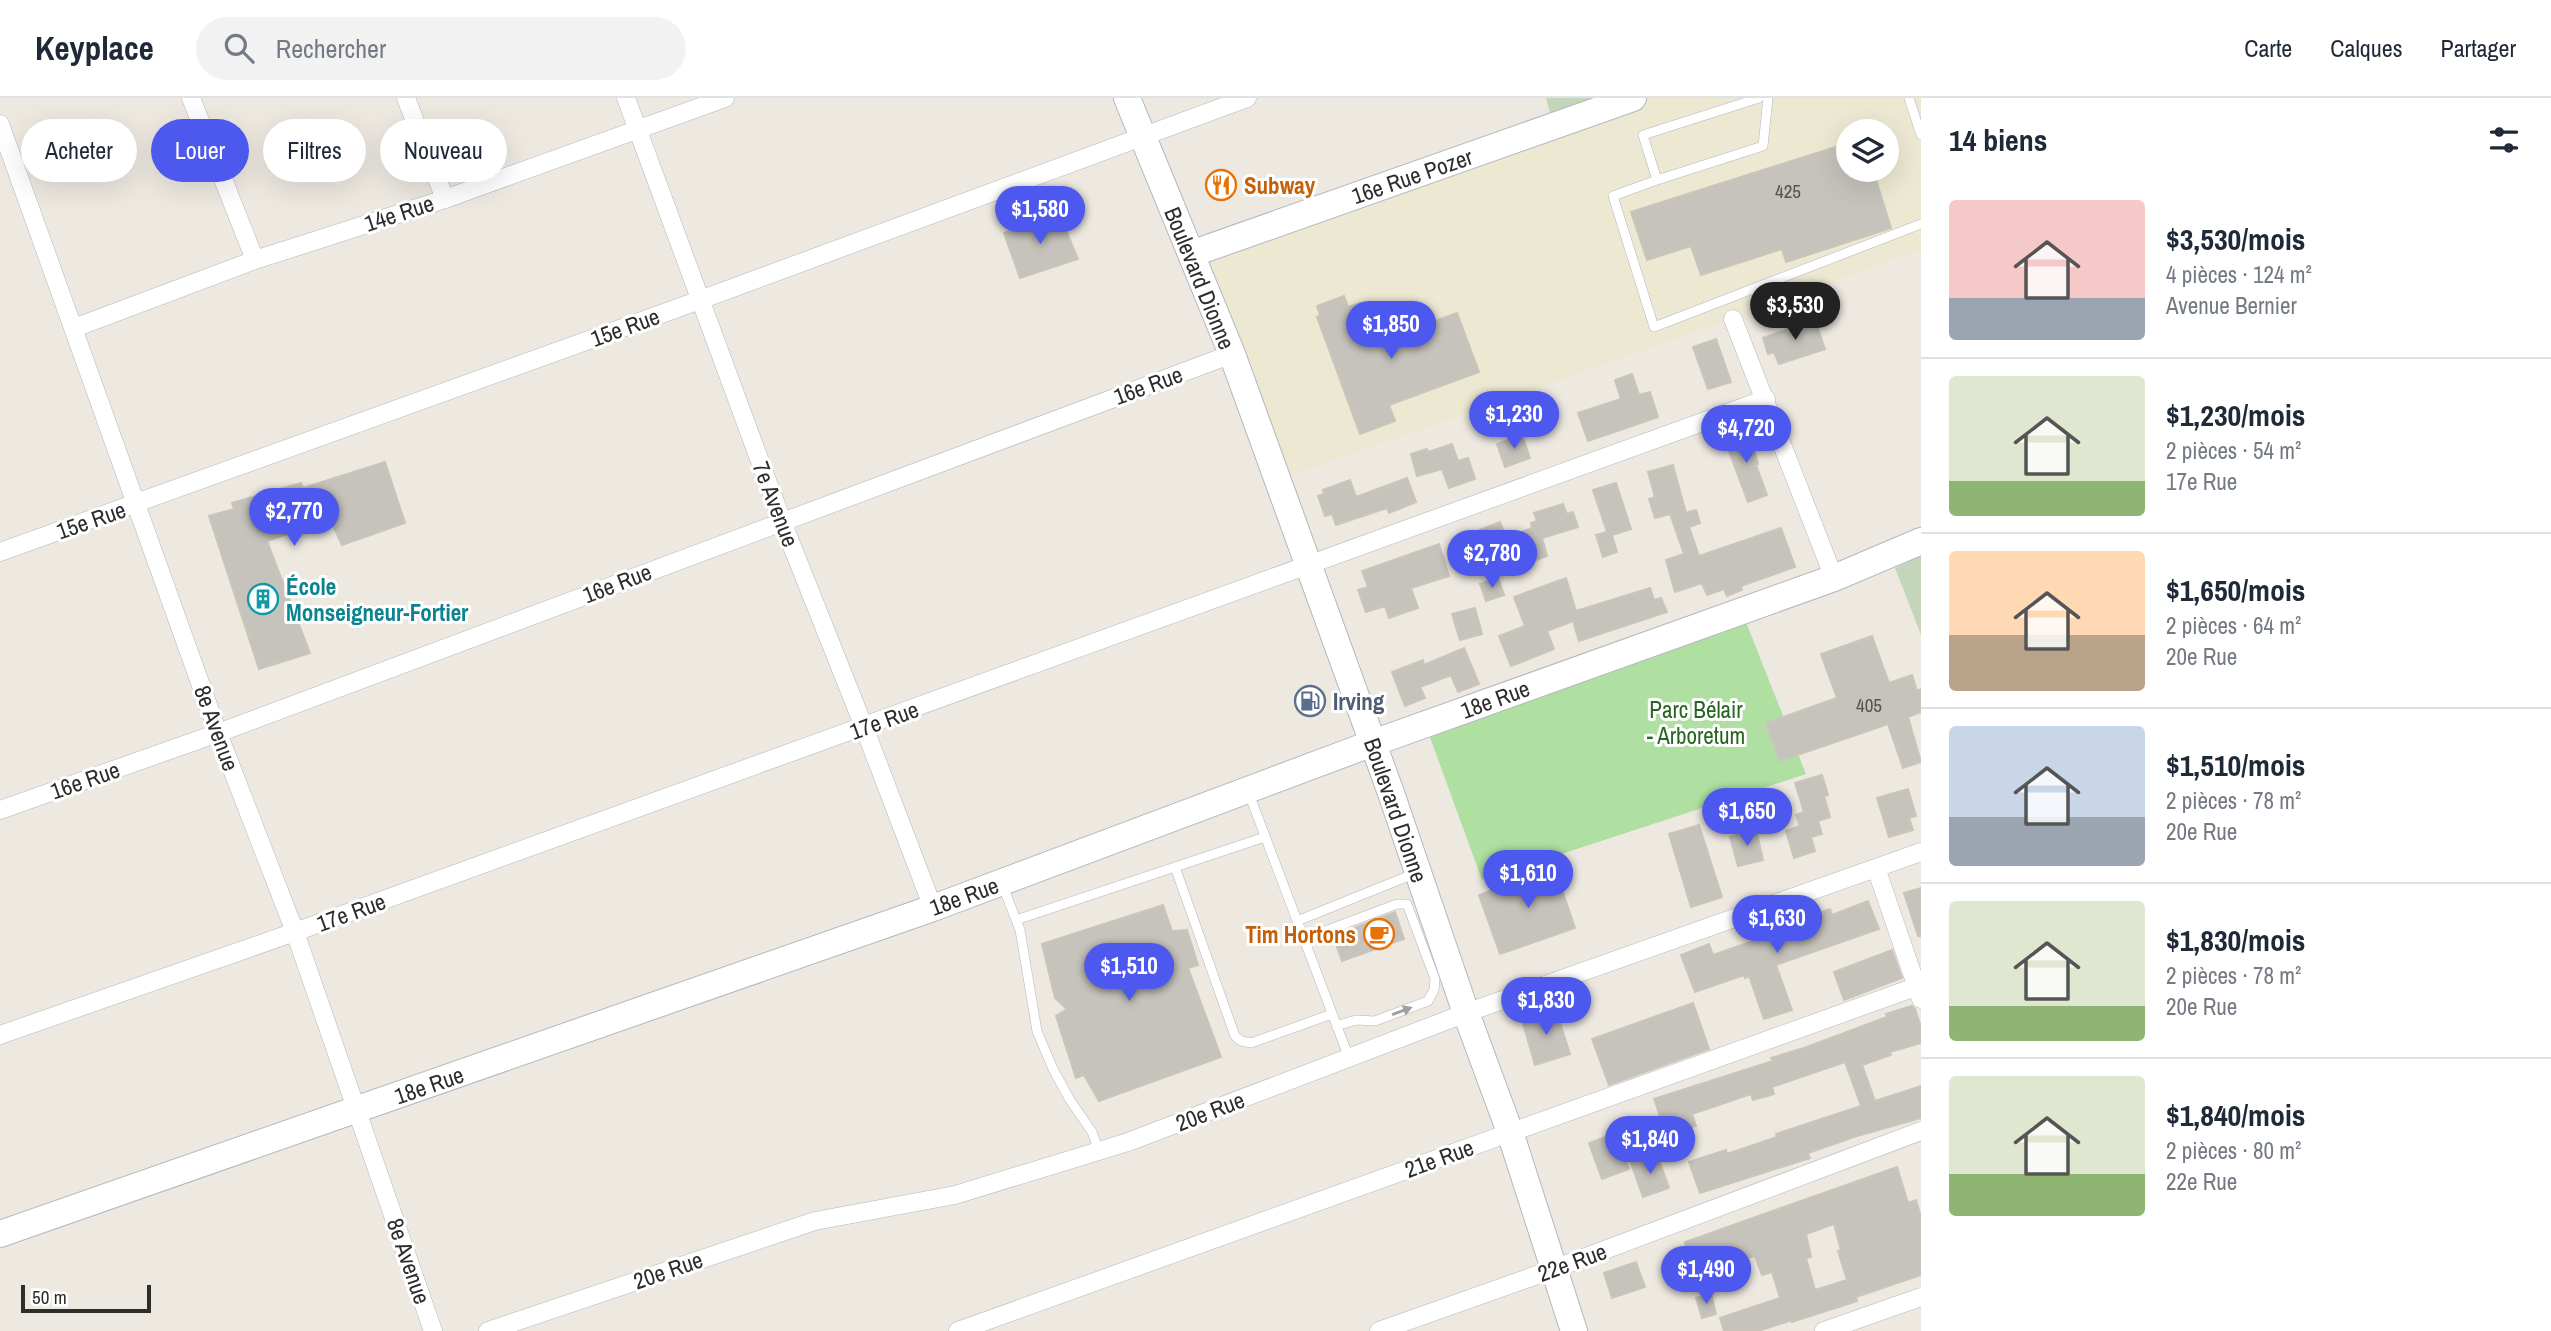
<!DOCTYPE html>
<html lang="fr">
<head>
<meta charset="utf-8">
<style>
  :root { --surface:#fff; --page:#f2f2f3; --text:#1f2937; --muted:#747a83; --line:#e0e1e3; --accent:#4d58ee }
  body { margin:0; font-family:"Archivo Narrow",sans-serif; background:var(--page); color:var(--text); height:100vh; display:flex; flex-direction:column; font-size:26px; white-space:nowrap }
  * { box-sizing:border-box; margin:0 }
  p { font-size:23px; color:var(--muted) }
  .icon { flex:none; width:38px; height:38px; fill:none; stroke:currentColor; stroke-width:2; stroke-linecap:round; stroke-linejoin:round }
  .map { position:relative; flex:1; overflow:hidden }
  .panel { display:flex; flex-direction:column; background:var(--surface); width:630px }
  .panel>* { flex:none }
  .hud { position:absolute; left:21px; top:21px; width:665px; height:63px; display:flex; gap:14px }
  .fabs { position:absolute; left:1836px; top:21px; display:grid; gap:14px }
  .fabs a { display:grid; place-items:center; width:63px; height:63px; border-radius:50%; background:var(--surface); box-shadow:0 7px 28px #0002; font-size:35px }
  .scale { position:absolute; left:21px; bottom:18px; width:130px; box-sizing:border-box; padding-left:7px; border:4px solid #2d2d2d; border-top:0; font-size:19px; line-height:24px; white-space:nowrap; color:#2d2d2d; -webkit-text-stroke:5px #fff; paint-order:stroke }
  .price { position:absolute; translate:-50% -60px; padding:0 16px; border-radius:24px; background:var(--accent); color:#fff; font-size:23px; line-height:46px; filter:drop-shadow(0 2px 4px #0008) }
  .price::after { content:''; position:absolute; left:50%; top:42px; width:21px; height:16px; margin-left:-10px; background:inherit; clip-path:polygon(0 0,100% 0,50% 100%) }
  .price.selected { background:#222; color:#fff }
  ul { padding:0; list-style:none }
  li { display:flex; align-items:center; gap:21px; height:175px; padding:0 28px }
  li+li { border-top:2px solid var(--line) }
  li span { display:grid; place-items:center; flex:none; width:196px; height:140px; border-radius:7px; color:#555 }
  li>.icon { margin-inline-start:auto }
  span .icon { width:84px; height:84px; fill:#fffc; stroke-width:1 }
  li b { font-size:30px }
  h2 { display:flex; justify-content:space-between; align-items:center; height:84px; padding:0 28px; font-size:30px }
  .pill { padding:0 24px; border-radius:32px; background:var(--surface); box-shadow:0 7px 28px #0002; font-size:24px; line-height:63px }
  .pill.selected { background:var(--accent); color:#fff }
  header { display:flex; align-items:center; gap:42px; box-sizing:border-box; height:98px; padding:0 35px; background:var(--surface); border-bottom:2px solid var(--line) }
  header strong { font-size:33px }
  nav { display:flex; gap:38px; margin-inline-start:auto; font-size:24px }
  .search { width:490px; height:63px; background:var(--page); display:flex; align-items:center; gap:18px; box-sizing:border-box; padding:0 24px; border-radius:38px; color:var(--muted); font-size:26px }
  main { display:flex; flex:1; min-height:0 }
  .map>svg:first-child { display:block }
</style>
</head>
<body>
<header>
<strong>Keyplace</strong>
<div class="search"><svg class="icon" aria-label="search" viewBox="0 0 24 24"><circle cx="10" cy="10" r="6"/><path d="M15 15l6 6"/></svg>Rechercher</div>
<nav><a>Carte</a><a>Calques</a><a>Partager</a></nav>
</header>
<main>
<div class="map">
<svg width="1921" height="1233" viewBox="0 0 1921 1233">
  <rect width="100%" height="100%" fill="#ede9e1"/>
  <path fill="#ede8d2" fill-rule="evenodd" d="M1627,0H1921V151L1754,213L1278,382L1191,156ZM1848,33H1886V72H1848Z"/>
  <path fill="#afdfa1" d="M1744,519L1806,676L1482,782L1428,634Z"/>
  <path fill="#c4d6b9" d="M1546,0H1635L1554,30Z
    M1921,457V537L1895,470Z"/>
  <path fill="#c6c3bc" stroke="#c9c5ba" stroke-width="2" fill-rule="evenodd" d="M1848,45V72H1873L1891,130L1786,164L1782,151L1701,177L1691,148L1647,162L1631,114Z
    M1059,116L1078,161L1020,180L1004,135Z
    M1344,198L1348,209L1360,205L1375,245L1457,215L1479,274L1389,307L1395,323L1360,336L1317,219L1320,217L1317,208Z
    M1815,222L1825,251L1779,266L1774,254L1768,256L1763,240Z
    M1716,241L1731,284L1708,291L1693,249Z
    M1632,276L1639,297L1650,294L1658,319L1588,343L1578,315L1621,301L1615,282Z
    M1748,333L1758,366L1756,367L1767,397L1748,404L1724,340Z
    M1522,337L1530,360L1505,369L1497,346Z
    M1452,346L1458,363L1468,360L1475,381L1449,390L1442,371L1417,378L1411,356L1427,351L1428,354Z
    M385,364L405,425L342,447L330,421L267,443L310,555L259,571L209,418L234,411L232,405L301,385L303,390Z
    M1673,367L1686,415L1696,412L1700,425L1689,429L1699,458L1781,430L1795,469L1741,488L1742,492L1727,498L1724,491L1707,497L1702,485L1675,494L1666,462L1684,456L1670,416L1655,420L1649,401L1655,399L1648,374Z
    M1407,380L1416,404L1389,415L1387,410L1336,427L1332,416L1325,418L1318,398L1324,396L1323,392L1350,382L1356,399Z
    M1616,385L1631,431L1612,437L1617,454L1603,459L1596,437L1607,434L1593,392Z
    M1563,406L1567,416L1573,414L1578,429L1542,440L1547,458L1489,480L1472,435L1500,424L1506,440L1532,430L1531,425L1537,423L1534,415Z
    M1439,446L1449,478L1411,490L1418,510L1389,520L1385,508L1366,514L1358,492L1368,489L1362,473Z
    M1498,480L1504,497L1486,503L1480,486Z
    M1566,480L1576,513L1650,490L1654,502L1661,500L1667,514L1579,543L1573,523L1547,533L1554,551L1511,568L1499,538L1525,528L1514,499Z
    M1475,510L1482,536L1460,542L1452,516Z
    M1872,538L1889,585L1912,577L1917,593L1921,591V614L1908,619L1921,664L1903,670L1888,626L1780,663L1766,625L1837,600L1821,556Z
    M1464,550L1479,586L1458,594L1451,577L1420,589L1425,600L1405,608L1392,574L1423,562L1424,567Z
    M1822,677L1828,697L1824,698L1830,719L1818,723L1822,736L1811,739L1815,753L1794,760L1786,733L1800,728L1796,717L1804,714L1795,685Z
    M1908,691L1916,718L1909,720L1913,732L1889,739L1877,700Z
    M1699,727L1722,799L1691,809L1669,736Z
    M1756,732L1763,762L1738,768L1730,739Z
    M1562,767L1567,780L1559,783L1575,830L1500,856L1479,797Z
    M1921,790V838H1918L1904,795Z
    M1868,803L1879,831L1776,867L1792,912L1764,921L1749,878L1745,880L1744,877L1695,894L1681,857L1709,846L1713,857L1802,826L1800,822L1830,811L1832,817Z
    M1163,807L1172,833L1187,832L1198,867L1188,870L1221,959L1099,1003L1084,977L1076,980L1056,918L1067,911L1055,900L1042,846Z
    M1395,814L1404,841L1342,863L1333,838Z
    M1892,852L1902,880L1844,902L1834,874Z
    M1693,905L1709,951L1609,987L1592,941Z
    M1912,908L1915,911L1921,929V945L1890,954L1891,957L1862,967L1875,1003L1921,988V1020L1857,1038L1808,1055L1810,1060L1700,1095L1689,1064L1726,1052L1727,1056L1777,1039L1776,1036L1861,1008L1845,964L1772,989L1774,996L1753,1002L1751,996L1692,1016L1696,1028L1667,1038L1654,1001L1773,963L1771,960L1804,950L1887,919L1886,916Z
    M1556,912L1570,956L1535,967L1522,922Z
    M1616,1035L1629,1071L1602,1081L1589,1045Z
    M1657,1056L1669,1090L1643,1099L1631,1065Z
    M1897,1069L1908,1105L1916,1102L1921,1119V1177L1856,1199L1857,1203L1792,1224V1222L1758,1233H1724L1720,1220L1780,1200L1772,1174L1762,1177L1755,1158L1695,1174L1685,1144ZM1834,1126L1841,1152L1838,1153L1847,1182L1815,1192L1806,1160L1811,1159L1806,1136Z
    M1636,1164L1645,1189L1612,1200L1604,1175Z
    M1711,1196L1716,1216L1702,1220L1696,1200Z"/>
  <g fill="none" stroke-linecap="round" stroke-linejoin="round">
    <g stroke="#b4b5bf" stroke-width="10">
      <path id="lane" d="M1759,0L1643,37L1657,82L1613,98L1654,229L1921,126
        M1909,0L1921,37
        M1657,82L1763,48L1768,0
        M1248,693L1349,960
        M1175,769L1235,938L1241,943L1251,945L1332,916
        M1002,786L1020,832L1037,933L1053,971L1070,1002L1092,1034L1099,1053
        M1016,822L1265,739
        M1297,823L1416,775
        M1304,841L1397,806H1407L1435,881L1434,892L1428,903L1375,923L1356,922L1336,928"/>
    </g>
    <g stroke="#b4b5bf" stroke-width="19">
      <path id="street" d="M191,0L255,162
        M406,0L445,101
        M626,0L782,423L864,629L933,810
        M0,26L218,635L295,834L433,1233
        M1733,221L1834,480
        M74,230L255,162L445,101L725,0
        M0,454L700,202L1247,0
        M0,712L218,635L1232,256
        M1876,770L1921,901
        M0,937L295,834L1766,301
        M488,1233L815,1123L955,1097L1128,1044L1466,915L1921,754
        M958,1233L1921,887
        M1379,1233L1554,1171L1921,1033
        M1824,1233L1921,1199"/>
    </g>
    <g stroke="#b4b5bf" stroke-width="28">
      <path id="secondary" d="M1127,0L1232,256L1391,695L1466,915L1510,1034L1574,1233
        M1191,156L1633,0
        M0,1136L933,810L1373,645L1834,480L1921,443"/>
    </g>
    <use href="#lane" stroke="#fff" stroke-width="9"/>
    <use href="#street" stroke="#fff" stroke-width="18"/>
    <use href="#secondary" stroke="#fff" stroke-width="26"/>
  </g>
  <defs><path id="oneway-solid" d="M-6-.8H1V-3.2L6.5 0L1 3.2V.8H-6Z" transform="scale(1.75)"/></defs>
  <use fill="#a0a0a0" href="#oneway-solid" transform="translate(1402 913) rotate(-20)"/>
  <defs>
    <g id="restaurant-ring" transform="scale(1.575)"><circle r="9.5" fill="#fff" stroke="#e8710a" stroke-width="1.5"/><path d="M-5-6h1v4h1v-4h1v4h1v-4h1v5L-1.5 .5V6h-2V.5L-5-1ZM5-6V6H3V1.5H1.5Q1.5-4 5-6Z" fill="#e8710a"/></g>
    <g id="building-ring" transform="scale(1.575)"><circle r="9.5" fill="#fff" stroke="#0f9aa8" stroke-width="1.5"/><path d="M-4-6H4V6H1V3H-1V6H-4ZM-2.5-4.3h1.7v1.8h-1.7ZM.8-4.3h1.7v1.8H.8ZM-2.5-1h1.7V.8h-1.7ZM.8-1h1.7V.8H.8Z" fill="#0f9aa8"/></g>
    <g id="fuel-ring" transform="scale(1.575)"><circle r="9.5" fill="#fff" stroke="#5c6f8a" stroke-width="1.5"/><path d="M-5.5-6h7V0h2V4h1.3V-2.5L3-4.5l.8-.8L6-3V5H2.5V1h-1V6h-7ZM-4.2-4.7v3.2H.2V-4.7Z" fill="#5c6f8a"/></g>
    <g id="cafe-ring" transform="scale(1.575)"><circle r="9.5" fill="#fff" stroke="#e8710a" stroke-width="1.5"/><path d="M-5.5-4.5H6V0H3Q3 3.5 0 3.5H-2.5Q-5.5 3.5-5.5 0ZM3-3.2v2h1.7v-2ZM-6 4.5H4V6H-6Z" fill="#e8710a"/></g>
  </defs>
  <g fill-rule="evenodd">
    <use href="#restaurant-ring" x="1221" y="87"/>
    <use href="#building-ring" x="263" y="501"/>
    <use href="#fuel-ring" x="1310" y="603"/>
    <use href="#cafe-ring" x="1379" y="836"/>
  </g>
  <g text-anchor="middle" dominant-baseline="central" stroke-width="6" stroke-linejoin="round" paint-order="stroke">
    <g font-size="19" fill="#535251">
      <text x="1788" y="93">425</text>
      <text x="1869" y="607">405</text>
    </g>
    <g font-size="23" fill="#2d2d2d" stroke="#fff">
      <text transform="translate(1412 78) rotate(-19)">16e Rue Pozer</text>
      <text transform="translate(399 115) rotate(-18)">14e Rue</text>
      <text transform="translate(1200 180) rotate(68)">Boulevard Dionne</text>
      <text transform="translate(625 229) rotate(-20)">15e Rue</text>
      <text transform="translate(1148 287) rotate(-20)">16e Rue</text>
      <text transform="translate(776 406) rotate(69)">7e Avenue</text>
      <text transform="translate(91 422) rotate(-19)">15e Rue</text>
      <text transform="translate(617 485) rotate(-21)">16e Rue</text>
      <text transform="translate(1495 601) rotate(-20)">18e Rue</text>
      <text transform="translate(884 622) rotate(-20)">17e Rue</text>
      <text transform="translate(217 630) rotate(70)">8e Avenue</text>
      <text transform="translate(85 682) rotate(-19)">16e Rue</text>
      <text transform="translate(1396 712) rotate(71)">Boulevard Dionne</text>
      <text transform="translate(964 798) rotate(-20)">18e Rue</text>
      <text transform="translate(351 814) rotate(-20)">17e Rue</text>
      <text transform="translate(429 987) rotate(-19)">18e Rue</text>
      <text transform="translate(1210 1013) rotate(-21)">20e Rue</text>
      <text transform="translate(1439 1060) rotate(-20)">21e Rue</text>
      <text transform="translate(409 1163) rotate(71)">8e Avenue</text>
      <text transform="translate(1572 1164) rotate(-20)">22e Rue</text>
      <text transform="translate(668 1172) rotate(-19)">20e Rue</text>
    </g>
    <g font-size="23" font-weight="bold" fill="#c56008" stroke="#fff" text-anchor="start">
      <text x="1244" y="87">Subway</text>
      <text x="1356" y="836" text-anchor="end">Tim Hortons</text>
    </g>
    <g font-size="23" font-weight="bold" fill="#0d838f" stroke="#fff" text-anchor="start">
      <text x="286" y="488">École<tspan x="286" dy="26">Monseigneur-Fortier</tspan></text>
    </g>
    <g font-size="23" font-weight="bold" fill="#4e5e75" stroke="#fff" text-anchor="start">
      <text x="1333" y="603">Irving</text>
    </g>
    <g font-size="23" fill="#266720" stroke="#fff">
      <text x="1696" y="611">Parc Bélair<tspan x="1696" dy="26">- Arboretum</tspan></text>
    </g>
  </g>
</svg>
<div class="fabs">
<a><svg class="icon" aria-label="layers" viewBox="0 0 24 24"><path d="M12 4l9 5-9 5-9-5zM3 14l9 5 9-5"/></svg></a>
</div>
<div class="scale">50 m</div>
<b class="price" style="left:1040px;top:148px">$1,580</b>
<b class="price selected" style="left:1795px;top:244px">$3,530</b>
<b class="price" style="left:1391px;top:263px">$1,850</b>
<b class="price" style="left:1514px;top:353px">$1,230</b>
<b class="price" style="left:1746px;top:367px">$4,720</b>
<b class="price" style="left:294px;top:450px">$2,770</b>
<b class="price" style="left:1492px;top:492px">$2,780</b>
<b class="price" style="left:1747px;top:750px">$1,650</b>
<b class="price" style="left:1528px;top:812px">$1,610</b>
<b class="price" style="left:1777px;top:857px">$1,630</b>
<b class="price" style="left:1129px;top:905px">$1,510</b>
<b class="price" style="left:1546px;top:939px">$1,830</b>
<b class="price" style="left:1650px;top:1078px">$1,840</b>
<b class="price" style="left:1706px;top:1208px">$1,490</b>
<div class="hud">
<a class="pill">Acheter</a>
<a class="pill selected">Louer</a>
<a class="pill">Filtres</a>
<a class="pill">Nouveau</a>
</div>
</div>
<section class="panel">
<h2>14 biens<svg class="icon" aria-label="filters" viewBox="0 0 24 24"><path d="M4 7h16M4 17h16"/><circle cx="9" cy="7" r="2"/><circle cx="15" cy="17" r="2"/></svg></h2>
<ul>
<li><span style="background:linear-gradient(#f6c9c9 70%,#9aa5b1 0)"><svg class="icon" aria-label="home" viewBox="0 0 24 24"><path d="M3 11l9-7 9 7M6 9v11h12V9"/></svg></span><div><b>$3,530/mois</b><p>4 pièces · 124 m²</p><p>Avenue Bernier</p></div></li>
<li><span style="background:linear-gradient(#dfe7d0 75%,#8fb573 0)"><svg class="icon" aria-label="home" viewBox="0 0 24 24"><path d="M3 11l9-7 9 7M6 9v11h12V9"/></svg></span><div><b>$1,230/mois</b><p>2 pièces · 54 m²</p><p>17e Rue</p></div></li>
<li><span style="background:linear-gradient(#ffd9b3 60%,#b9a48a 0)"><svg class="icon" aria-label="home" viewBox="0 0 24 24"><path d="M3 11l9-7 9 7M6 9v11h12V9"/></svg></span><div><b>$1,650/mois</b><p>2 pièces · 64 m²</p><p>20e Rue</p></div></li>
<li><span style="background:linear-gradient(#c9d6e8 65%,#9aa5b1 0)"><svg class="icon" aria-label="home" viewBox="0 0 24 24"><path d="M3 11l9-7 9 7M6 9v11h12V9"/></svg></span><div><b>$1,510/mois</b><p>2 pièces · 78 m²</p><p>20e Rue</p></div></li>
<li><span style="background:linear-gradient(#dfe7d0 75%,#8fb573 0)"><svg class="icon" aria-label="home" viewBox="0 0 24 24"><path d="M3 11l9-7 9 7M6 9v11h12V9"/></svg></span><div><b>$1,830/mois</b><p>2 pièces · 78 m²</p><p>20e Rue</p></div></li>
<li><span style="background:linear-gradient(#dfe7d0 70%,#8fb573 0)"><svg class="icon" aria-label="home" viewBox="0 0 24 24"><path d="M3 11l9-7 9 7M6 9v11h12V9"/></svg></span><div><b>$1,840/mois</b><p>2 pièces · 80 m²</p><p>22e Rue</p></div></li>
</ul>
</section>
</main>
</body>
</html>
